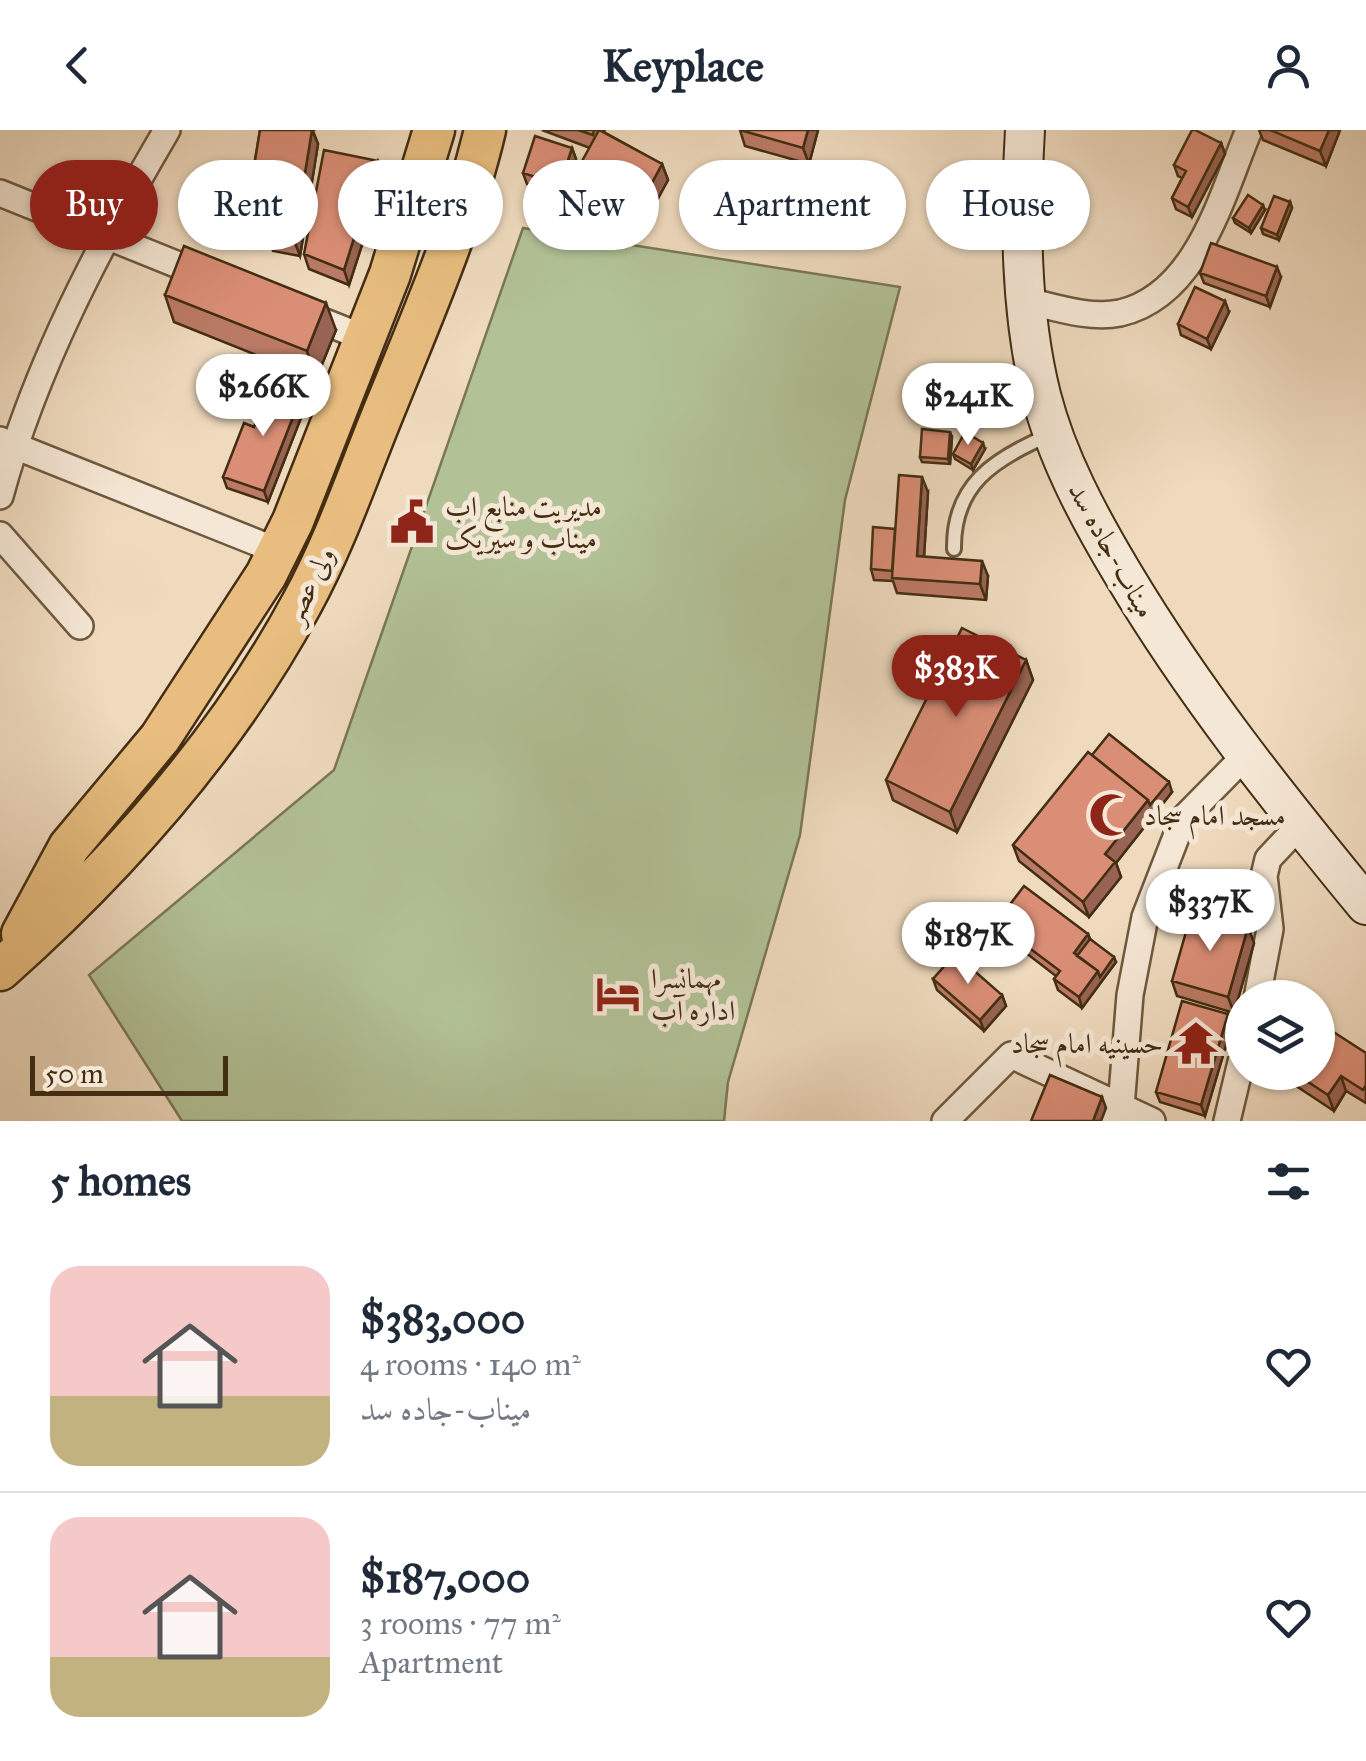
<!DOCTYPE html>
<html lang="en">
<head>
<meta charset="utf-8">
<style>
  :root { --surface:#fff; --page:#f6f6f7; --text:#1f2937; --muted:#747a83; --line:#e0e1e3; --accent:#8f2418 }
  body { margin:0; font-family:"IM FELL Great Primer",Amiri,serif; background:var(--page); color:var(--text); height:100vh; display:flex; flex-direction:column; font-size:38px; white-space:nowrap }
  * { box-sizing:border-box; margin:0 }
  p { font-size:32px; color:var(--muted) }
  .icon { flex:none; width:55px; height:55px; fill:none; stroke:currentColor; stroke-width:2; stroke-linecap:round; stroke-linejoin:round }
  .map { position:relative; height:991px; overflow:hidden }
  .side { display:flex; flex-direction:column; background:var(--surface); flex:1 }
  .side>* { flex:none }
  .banner { position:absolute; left:30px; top:30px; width:1308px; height:90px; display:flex; gap:20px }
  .controls { position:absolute; left:1225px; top:850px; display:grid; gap:20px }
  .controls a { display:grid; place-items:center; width:110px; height:110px; border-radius:50%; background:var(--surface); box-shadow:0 2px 8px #0004; font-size:50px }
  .scale { position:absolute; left:30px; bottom:25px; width:198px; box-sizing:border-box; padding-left:10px; border:5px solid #432e13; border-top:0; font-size:28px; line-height:35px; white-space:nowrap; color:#432e13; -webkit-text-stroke:8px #f5e7d5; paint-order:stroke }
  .price { position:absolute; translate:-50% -85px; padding:0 22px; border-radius:35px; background:#fff; color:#222; font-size:32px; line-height:65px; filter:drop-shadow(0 2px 5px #0008) }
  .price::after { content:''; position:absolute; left:50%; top:60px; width:30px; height:22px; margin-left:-15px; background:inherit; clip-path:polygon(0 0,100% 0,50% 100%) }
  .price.active { background:var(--accent); color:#fff }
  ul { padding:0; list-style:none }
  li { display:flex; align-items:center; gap:30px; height:250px; padding:0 50px }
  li+li { border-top:2px solid var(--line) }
  li span { display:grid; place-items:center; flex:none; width:280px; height:200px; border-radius:30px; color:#555 }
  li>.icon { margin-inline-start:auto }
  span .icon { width:120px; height:120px; fill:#fffc; stroke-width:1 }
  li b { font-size:42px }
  h2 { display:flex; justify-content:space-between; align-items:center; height:120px; padding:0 50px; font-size:42px }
  .pill { padding:0 35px; border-radius:45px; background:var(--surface); box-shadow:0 2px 8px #0004; font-size:35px; line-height:90px }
  .pill.active { background:var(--accent); color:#fff }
  header { display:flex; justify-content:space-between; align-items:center; height:130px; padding:0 50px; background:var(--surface); font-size:45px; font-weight:700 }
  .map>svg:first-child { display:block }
</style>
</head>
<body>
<header><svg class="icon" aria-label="back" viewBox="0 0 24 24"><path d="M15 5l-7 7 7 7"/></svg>Keyplace<svg class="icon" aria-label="person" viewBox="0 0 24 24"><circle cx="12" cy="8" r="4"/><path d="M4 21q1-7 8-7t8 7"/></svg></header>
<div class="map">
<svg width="1366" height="991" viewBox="0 0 1366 991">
  <rect width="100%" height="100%" fill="#efdabe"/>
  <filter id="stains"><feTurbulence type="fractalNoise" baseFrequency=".002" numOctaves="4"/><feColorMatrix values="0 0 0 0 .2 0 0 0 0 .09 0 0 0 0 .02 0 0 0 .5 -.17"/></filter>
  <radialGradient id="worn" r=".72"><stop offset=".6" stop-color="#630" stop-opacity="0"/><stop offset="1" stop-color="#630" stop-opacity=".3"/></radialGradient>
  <path fill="#b2c196" stroke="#7a7854" stroke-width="2.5" d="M523,98L900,157L845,370L800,705L728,952L724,991H182L89,845L334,640Z"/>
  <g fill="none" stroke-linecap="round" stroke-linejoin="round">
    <g stroke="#6e593e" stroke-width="18">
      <path id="lane" d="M954,419C953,355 994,329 1047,306"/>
    </g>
    <g stroke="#6e593e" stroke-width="30">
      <path id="street" d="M0,63L208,147
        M1028,171C1057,178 1091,189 1120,183C1198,165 1222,64 1249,0
        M302,183L365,208
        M0,310L278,421
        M0,366C35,237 100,114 167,0
        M0,405L80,496
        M1257,868L1270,799L1264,746L1268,729L1300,695
        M945,991L1011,925L1152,991
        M1114,991L1121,977L1130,865L1145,787L1183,689L1244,627
        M1227,991L1242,928"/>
    </g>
    <g stroke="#432e13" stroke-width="42">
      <path id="secondary" d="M1025,0C1020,86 1020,181 1041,265C1057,328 1090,389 1123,444C1194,563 1278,668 1366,775"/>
    </g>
    <g stroke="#432e13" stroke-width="45">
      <path id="primary" d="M22,804L69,717L160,608L266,445L293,391L390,144L434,0
        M0,840C118,735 227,613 302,473C337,409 360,338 388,271C424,182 463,93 485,0"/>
    </g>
    <use href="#lane" stroke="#f5e7d5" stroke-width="12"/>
    <use href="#street" stroke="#f5e7d5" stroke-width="25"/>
    <use href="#secondary" stroke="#f5e7d5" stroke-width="38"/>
    <use href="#primary" stroke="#e8bd7f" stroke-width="40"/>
  </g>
  <path fill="#bb7a65" stroke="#432e13" stroke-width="2.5" d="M260,0H315L313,1L318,14L300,126L273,121L267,106L269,98L252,95L247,79Z
    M542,0H605L604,2L662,34L668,50L637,107L574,73L568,57L590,18Z
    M740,0H818L809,34L745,16Z
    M1259,0H1340L1326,36L1263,10Z
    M1221,13L1225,24L1192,87L1176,79L1172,68L1182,48L1178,46L1174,35Z
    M572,18L576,29L564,66L527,54L523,43Z
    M384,47L349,155L309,139L304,124Z
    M1290,72L1292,78L1279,110L1263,104L1261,98Z
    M1265,80L1251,103L1235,93L1233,88Z
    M219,84L221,90L215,106L195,98L193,93Z
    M1200,143L1281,147L1270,177L1204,153Z
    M165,165L336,200L316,249L174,192Z
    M1229,182L1211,219L1181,205L1178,194Z
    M306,275L268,372L227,358L223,347L254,297Z
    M952,307L950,334L922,332L920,327Z
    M985,319L973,340L955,329L953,324Z
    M928,362L924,427L988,446L986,470L897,463L893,451L874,450L871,439L895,399Z
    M1026,530L1033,550L957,702L893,670L886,650Z
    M1092,625L1172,662L1116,733L1121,747L1089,787L1019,731L1013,715Z
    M996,793L1088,804L1090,809L1116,832L1082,878L1058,860L1054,849L1056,846L1000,803Z
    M1248,797L1254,813L1234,883L1177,866L1172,851Z
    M933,849L1002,865L1006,876L984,901L937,860Z
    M1232,895L1205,986L1160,972L1156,962Z
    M1366,923V973L1346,961L1334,981L1275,942H1318Z"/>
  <path fill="#996353" stroke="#432e13" stroke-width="2.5" d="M312,0L318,14L300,126L294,110Z
    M808,0H818L809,34L803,18Z
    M1329,0H1340L1326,36L1320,21Z
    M1221,13L1225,24L1192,87L1188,77Z
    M572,18L576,29L564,66L560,55Z
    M378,31L384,47L349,155L344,140Z
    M662,34L668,50L637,107L631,92Z
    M1290,72L1292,78L1279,110L1277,105Z
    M1263,75L1265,80L1251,103L1249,98Z
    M219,84L221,90L215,106L213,101Z
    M1277,137L1281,147L1270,177L1266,166Z
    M1225,171L1229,182L1211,219L1207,209Z
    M326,173L336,200L316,249L307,221Z
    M302,264L306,275L268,372L264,361Z
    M950,302L952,307L950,334L948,329Z
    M983,313L985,319L973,340L971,334Z
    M922,347L928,362L923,442L917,426Z
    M982,431L988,446L986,470L980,454Z
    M1026,530L1033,550L957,702L950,682Z
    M1169,652L1172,662L1116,733L1121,747L1089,787L1083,772L1105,724L1148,670Z
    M1248,797L1254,813L1234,883L1228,867Z
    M1088,804L1092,815L1079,831L1074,823Z
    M1114,827L1116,832L1082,878L1079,867L1098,841Z
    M1002,865L1006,876L984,901L980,890Z
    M1228,884L1232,895L1205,986L1201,975Z
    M1341,946L1346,961L1334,981L1328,965Z
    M1102,967L1106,978L1101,991H1093Z"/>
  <path fill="#da8e76" stroke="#432e13" stroke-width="2.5" d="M260,0H312L294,110L267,106L271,83L247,79Z
    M578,0H594L593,5Z
    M599,0L662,34L631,92L568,57Z
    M740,0H808L803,18Z
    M1192,0H1195L1221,13L1188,77L1172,68L1186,41L1174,35Z
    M1270,0H1329L1320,21Z
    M535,6L572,18L560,55L523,43Z
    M324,20L378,31L344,140L304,124Z
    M1248,65L1263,75L1249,98L1233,88Z
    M1274,66L1290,72L1277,105L1261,98Z
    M198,76L219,84L213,101L193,93Z
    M1211,113L1277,137L1266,166L1200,143Z
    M184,116L326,173L307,221L165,165Z
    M1195,157L1225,171L1207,209L1178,194Z
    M271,252L302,264L264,361L223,347L244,293L254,297Z
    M922,299L950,302L948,329L920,327Z
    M965,302L983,313L971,334L953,324Z
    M899,345L922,347L917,426L982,431L980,454L892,448Z
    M873,397L895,399L892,441L871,439Z
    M962,498L1026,530L950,682L886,650Z
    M1109,604L1169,652L1150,675L1148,670L1092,625Z
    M1088,622L1148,670L1105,724L1115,732L1083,772L1013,715Z
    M1024,756L1088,804L1074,823L1098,841L1079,867L1054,849L1060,841L996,793Z
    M1192,781L1248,797L1228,867L1172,851Z
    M1090,809L1114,827L1100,847L1098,841L1077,826Z
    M955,824L1002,865L980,890L933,849Z
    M1182,871L1228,884L1201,975L1156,962Z
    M1318,892L1366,923V955L1363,960L1341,946L1328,965L1293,942H1318Z
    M1050,945L1102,967L1093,991H1031Z"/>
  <defs>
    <g id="civic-bare" transform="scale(3.45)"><path d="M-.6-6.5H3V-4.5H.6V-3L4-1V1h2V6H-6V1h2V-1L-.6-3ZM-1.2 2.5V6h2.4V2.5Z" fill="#8f2418" stroke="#f5e7d5" stroke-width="2.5" paint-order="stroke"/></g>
    <g id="mosque-bare" transform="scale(3.45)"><path d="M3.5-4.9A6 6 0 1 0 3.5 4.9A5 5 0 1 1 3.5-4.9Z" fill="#8f2418" stroke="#f5e7d5" stroke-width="2.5" paint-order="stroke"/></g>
    <g id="hotel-bare" transform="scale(3.45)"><path d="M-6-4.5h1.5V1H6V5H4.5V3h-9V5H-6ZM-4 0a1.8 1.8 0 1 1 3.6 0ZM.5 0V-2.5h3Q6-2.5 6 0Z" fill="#8f2418" stroke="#f5e7d5" stroke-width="2.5" paint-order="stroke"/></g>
    <g id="temple-bare" transform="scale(3.45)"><path d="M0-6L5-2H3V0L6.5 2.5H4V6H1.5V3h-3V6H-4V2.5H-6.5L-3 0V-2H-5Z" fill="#8f2418" stroke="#f5e7d5" stroke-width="2.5" paint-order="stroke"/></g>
  </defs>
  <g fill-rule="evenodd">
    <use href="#civic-bare" x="412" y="392"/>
    <use href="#mosque-bare" x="1111" y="685"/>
    <use href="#hotel-bare" x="618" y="864"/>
    <use href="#temple-bare" x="1196" y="913"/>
  </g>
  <g text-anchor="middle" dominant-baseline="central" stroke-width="10" stroke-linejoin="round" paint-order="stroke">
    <g font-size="28" fill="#432e13" stroke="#f5e7d5" text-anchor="start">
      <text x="445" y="376">مدیریت منابع اب<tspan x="445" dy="32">میناب و سیریک</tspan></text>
      <text x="1144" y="685">مسجد امام سجاد</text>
      <text x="651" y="848">مهمانسرا<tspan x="651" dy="32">اداره آب</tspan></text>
      <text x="1163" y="913" text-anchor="end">حسینیه امام سجاد</text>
    </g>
    <g font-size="28" fill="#432e13" stroke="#f5e7d5">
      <text transform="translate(1112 420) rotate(61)">میناب-جاده سد</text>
      <text transform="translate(309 455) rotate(-64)">ولی عصر</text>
    </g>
  </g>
  <rect width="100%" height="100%" filter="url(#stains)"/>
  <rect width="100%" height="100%" fill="url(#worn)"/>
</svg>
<div class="controls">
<a><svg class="icon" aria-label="layers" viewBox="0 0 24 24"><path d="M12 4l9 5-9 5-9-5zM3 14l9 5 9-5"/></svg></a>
</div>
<div class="scale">50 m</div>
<b class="price" style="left:263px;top:309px">$266K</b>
<b class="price" style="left:968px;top:318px">$241K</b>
<b class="price active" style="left:956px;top:590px">$383K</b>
<b class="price" style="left:1210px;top:824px">$337K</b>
<b class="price" style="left:968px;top:857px">$187K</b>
<div class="banner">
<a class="pill active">Buy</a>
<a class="pill">Rent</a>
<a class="pill">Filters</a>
<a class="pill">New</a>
<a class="pill">Apartment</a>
<a class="pill">House</a>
</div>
</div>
<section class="side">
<h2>5 homes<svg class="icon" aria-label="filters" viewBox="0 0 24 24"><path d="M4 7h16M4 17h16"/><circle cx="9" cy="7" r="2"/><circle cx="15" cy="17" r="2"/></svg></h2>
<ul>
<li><span style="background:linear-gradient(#f6c9c9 65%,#c2b280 0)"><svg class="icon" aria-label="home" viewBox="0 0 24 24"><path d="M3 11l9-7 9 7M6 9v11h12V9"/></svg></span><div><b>$383,000</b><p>4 rooms · 140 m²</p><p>میناب-جاده سد</p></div><svg class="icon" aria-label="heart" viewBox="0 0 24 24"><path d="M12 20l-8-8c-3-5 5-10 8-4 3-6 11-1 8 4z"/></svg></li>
<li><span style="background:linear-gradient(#f6c9c9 70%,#c2b280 0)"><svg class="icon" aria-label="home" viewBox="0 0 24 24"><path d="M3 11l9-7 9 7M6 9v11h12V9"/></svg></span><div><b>$187,000</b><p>3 rooms · 77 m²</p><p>Apartment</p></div><svg class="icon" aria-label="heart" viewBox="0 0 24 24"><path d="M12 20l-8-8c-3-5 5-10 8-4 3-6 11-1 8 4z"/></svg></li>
</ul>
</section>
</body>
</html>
